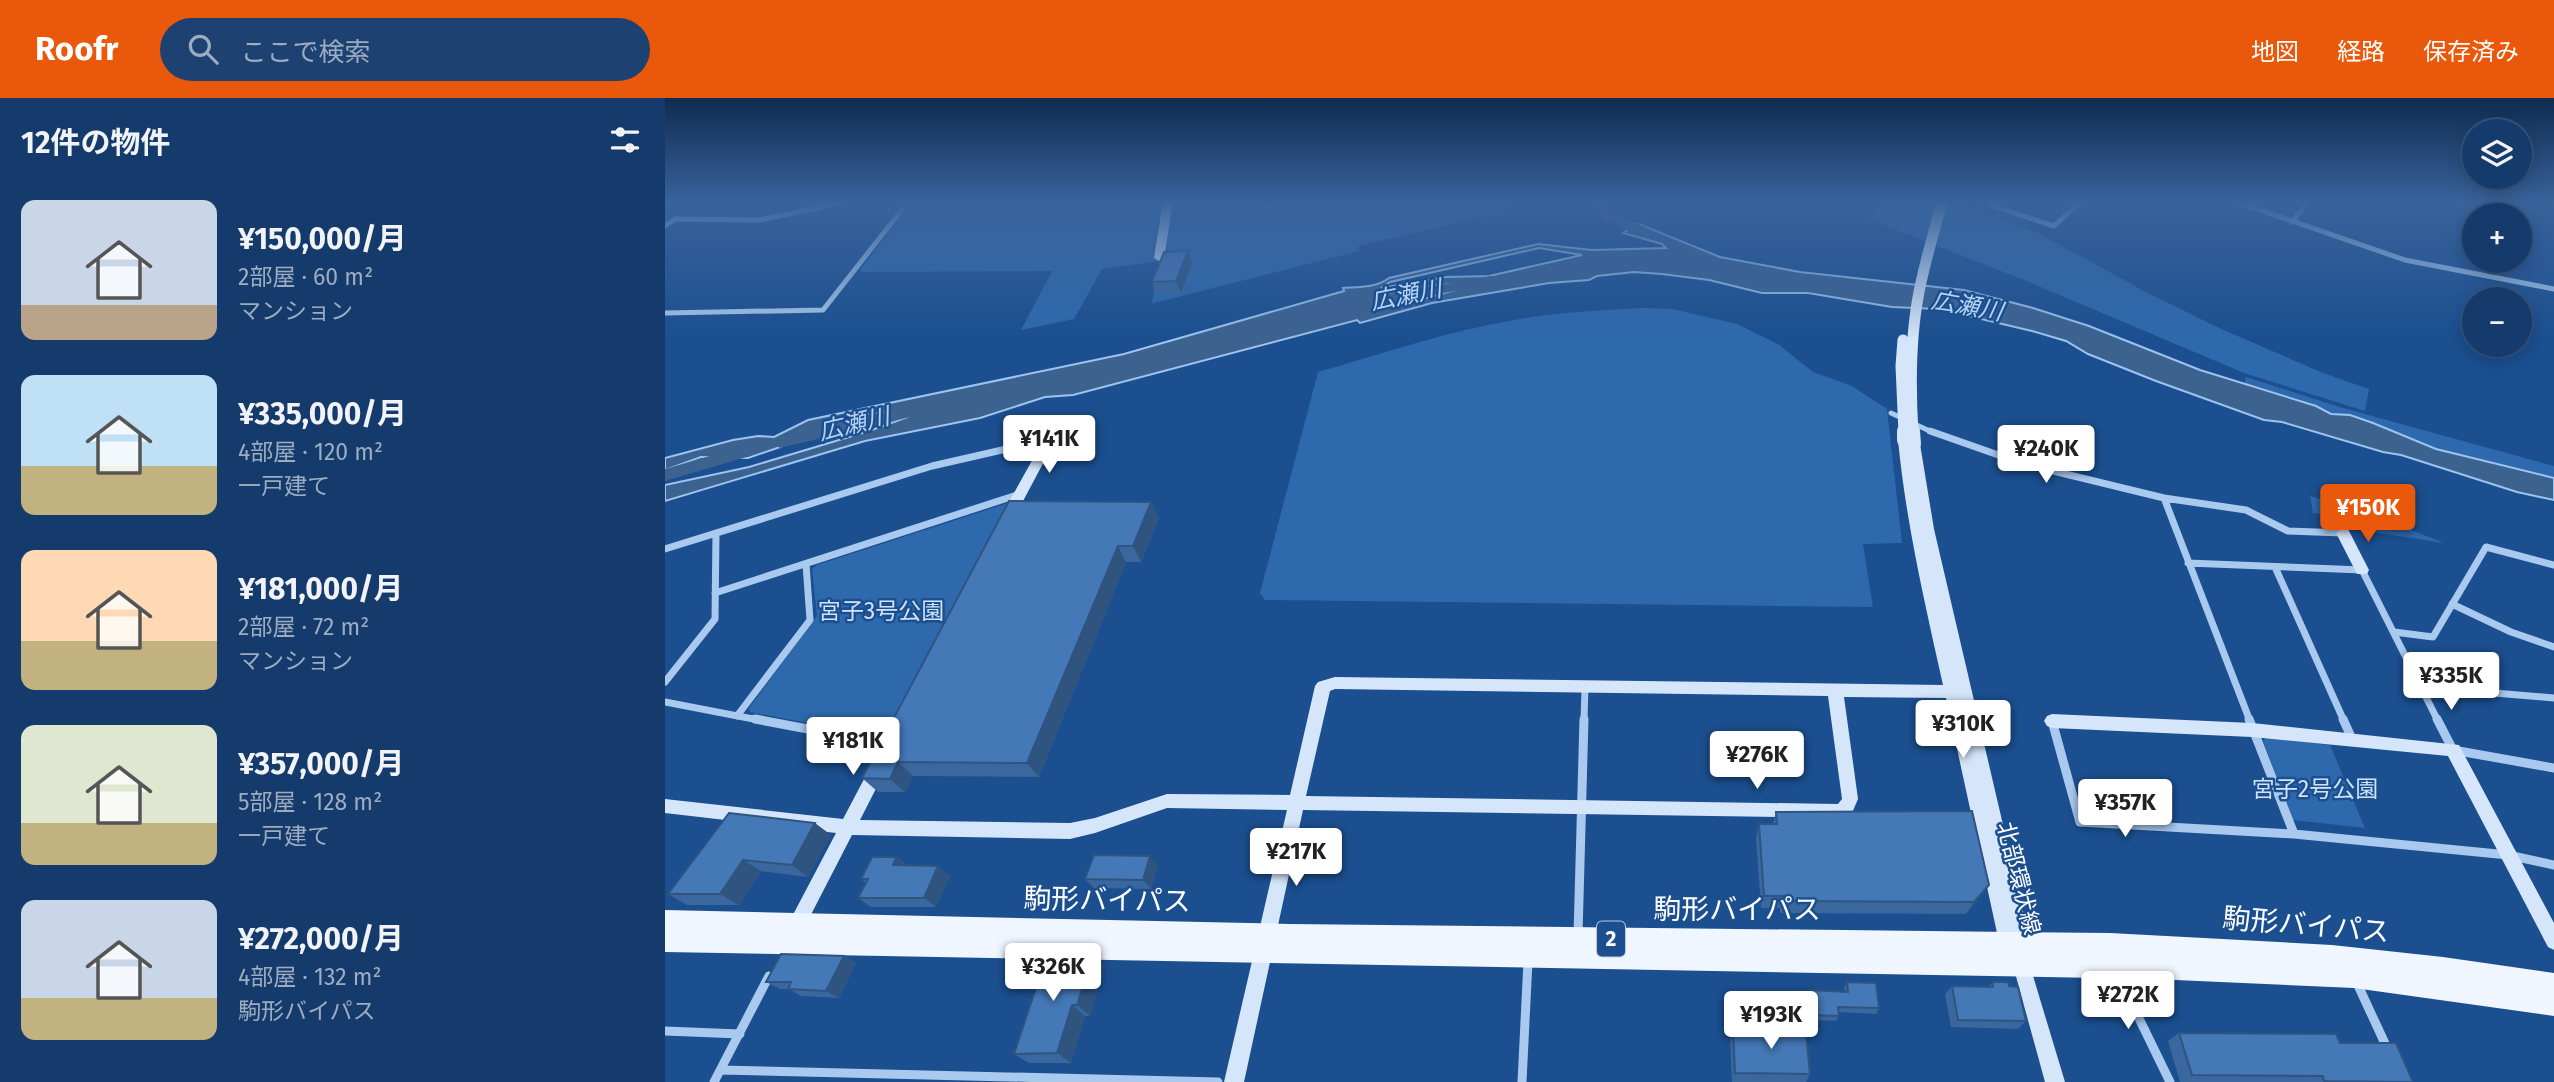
<!DOCTYPE html>
<html lang="ja">
<head>
<meta charset="utf-8">
<style>
  :root { --surface:#143b6b; --page:#1d4271; --text:#f1f3f6; --muted:#9dadc1; --line:#33557e; --accent:#ea580c }
  body { margin:0; font-family:"Fira Sans","Noto Sans JP",sans-serif; background:var(--page); color:var(--text); height:100vh; display:flex; flex-direction:column; font-size:26px; white-space:nowrap }
  * { box-sizing:border-box; margin:0 }
  p { font-size:23px; color:var(--muted) }
  .icon { flex:none; width:38px; height:38px; fill:none; stroke:currentColor; stroke-width:2; stroke-linecap:round; stroke-linejoin:round }
  .map { position:relative; flex:1; overflow:hidden }
  .drawer { display:flex; flex-direction:column; background:var(--surface); width:665px }
  .drawer>* { flex:none }
  .buttons { position:absolute; left:1797px; top:21px; display:grid; gap:14px }
  .buttons a { display:grid; place-items:center; width:70px; height:70px; border-radius:50%; background:var(--surface); box-shadow:0 4px 18px #0003,0 0 0 2px var(--line); font-size:35px }
  .price { position:absolute; translate:-50% -60px; padding:0 16px; border-radius:7px; background:#fff; color:#222; font-size:23px; line-height:46px; filter:drop-shadow(0 2px 4px #0008) }
  .price::after { content:''; position:absolute; left:50%; top:42px; width:21px; height:16px; margin-left:-10px; background:inherit; clip-path:polygon(0 0,100% 0,50% 100%) }
  .price.on { background:var(--accent); color:#fff }
  ul { padding:0; list-style:none }
  li { display:flex; align-items:center; gap:21px; height:175px; padding:0 21px }
  li span { display:grid; place-items:center; flex:none; width:196px; height:140px; border-radius:14px; color:#555 }
  li>.icon { margin-inline-start:auto }
  span .icon { width:84px; height:84px; fill:#fffc; stroke-width:1 }
  li b { font-size:30px }
  h2 { display:flex; justify-content:space-between; align-items:center; height:84px; padding:0 21px; font-size:30px }
  header { display:flex; align-items:center; gap:42px; box-sizing:border-box; height:98px; padding:0 35px; background:var(--accent); color:#fff }
  header strong { font-size:33px }
  nav { display:flex; gap:38px; margin-inline-start:auto; font-size:24px }
  .search { width:490px; height:63px; background:var(--page); display:flex; align-items:center; gap:18px; box-sizing:border-box; padding:0 24px; border-radius:38px; color:var(--muted); font-size:26px }
  main { display:flex; flex:1; min-height:0 }
  .map>svg:first-child { display:block }
</style>
</head>
<body>
<header>
<strong>Roofr</strong>
<div class="search"><svg class="icon" aria-label="search" viewBox="0 0 24 24"><circle cx="10" cy="10" r="6"/><path d="M15 15l6 6"/></svg>ここで検索</div>
<nav><a>地図</a><a>経路</a><a>保存済み</a></nav>
</header>
<main>
<section class="drawer">
<h2>12件の物件<svg class="icon" aria-label="filters" viewBox="0 0 24 24"><path d="M4 7h16M4 17h16"/><circle cx="9" cy="7" r="2"/><circle cx="15" cy="17" r="2"/></svg></h2>
<ul>
<li><span style="background:linear-gradient(#c9d6e8 75%,#b9a48a 0)"><svg class="icon" aria-label="home" viewBox="0 0 24 24"><path d="M3 11l9-7 9 7M6 9v11h12V9"/></svg></span><div><b>¥150,000/月</b><p>2部屋 · 60 m²</p><p>マンション</p></div></li>
<li><span style="background:linear-gradient(#bfe0f5 65%,#c2b280 0)"><svg class="icon" aria-label="home" viewBox="0 0 24 24"><path d="M3 11l9-7 9 7M6 9v11h12V9"/></svg></span><div><b>¥335,000/月</b><p>4部屋 · 120 m²</p><p>一戸建て</p></div></li>
<li><span style="background:linear-gradient(#ffd9b3 65%,#c2b280 0)"><svg class="icon" aria-label="home" viewBox="0 0 24 24"><path d="M3 11l9-7 9 7M6 9v11h12V9"/></svg></span><div><b>¥181,000/月</b><p>2部屋 · 72 m²</p><p>マンション</p></div></li>
<li><span style="background:linear-gradient(#dfe7d0 70%,#c2b280 0)"><svg class="icon" aria-label="home" viewBox="0 0 24 24"><path d="M3 11l9-7 9 7M6 9v11h12V9"/></svg></span><div><b>¥357,000/月</b><p>5部屋 · 128 m²</p><p>一戸建て</p></div></li>
<li><span style="background:linear-gradient(#c9d6e8 70%,#c2b280 0)"><svg class="icon" aria-label="home" viewBox="0 0 24 24"><path d="M3 11l9-7 9 7M6 9v11h12V9"/></svg></span><div><b>¥272,000/月</b><p>4部屋 · 132 m²</p><p>駒形バイパス</p></div></li>
</ul>
</section>
<div class="map">
<svg width="1889" height="984" viewBox="0 0 1889 984">
  <rect width="100%" height="100%" fill="#1b4f8f"/>
  <path fill="#2e69ad" d="M248,104H843L834,115L693,148L694,153L493,204L487,205L494,163L437,171L409,221L356,232L387,173L197,174L195,172Z
    M1216,104H1266L1304,109L1373,135L1479,193L1554,230L1658,275L1704,291L1700,313L1579,275L1364,184L1204,121Z
    M978,210L1007,211L1072,226L1113,246L1148,274L1187,288L1222,311L1237,445L1198,446L1208,509L600,502L595,495L653,274C720,255 786,232 855,221C895,214 937,212 978,210Z
    M1581,279L1678,310L1889,368V380L1771,351L1708,325L1685,317L1666,316L1651,308L1579,286Z
    M1645,398L1726,420V425L1648,415Z
    M340,406L345,407L222,636L216,639L85,614L84,610L152,518L147,471L152,467Z
    M1691,427L1741,430L1779,445L1681,430Z
    M1602,639L1665,647L1700,730L1628,722L1598,643Z"/>
  <path fill="#3c6290" stroke="#9cc4f0" stroke-width="2" fill-rule="evenodd" d="M974,126L1055,159L1135,174L1299,192L1368,210L1424,228L1535,272L1651,308L1666,316L1685,317L1708,325L1771,351L1889,380V402L1852,394L1736,357L1718,354L1617,324L1599,322L1491,283L1423,256L1401,243L1367,233L1274,211L1227,209L1143,195H1097L1044,182L997,176L969,174L932,178L924,182L884,185L767,205L695,225L692,222L408,297L380,299L315,320L200,343L0,403V387L84,369L204,333L243,319L249,312L204,316L182,322L158,329L118,348L83,360L36,359L0,372V360L68,342L93,338L109,339L143,322L459,256L679,193L678,190C693,189 711,190 724,180L873,146L927,152L1001,150L997,146L958,135ZM874,150L917,157L824,178L781,179L716,190L725,184ZM802,185L807,187L755,202L723,206L713,199L749,189Z"/>
  <g fill="none" stroke-linecap="round" stroke-linejoin="round">
    <path fill="#3c6290" fill-rule="evenodd" d="M923,104H938L949,114L999,139L997,142C979,146 935,118 923,104Z
      M826,178L831,179L833,182L831,185L690,212L683,207L690,202Z
      M273,302L279,303L281,307L279,311L115,350L106,344L115,338Z
      M79,348L88,354L85,358L0,383V371Z"/>
    <path stroke="#a9c9ee" stroke-width="5" d="M1316,104L1389,128L1415,104
      M1572,104L1740,162L1889,191
      M1627,124L1643,104
      M0,128L10,121L94,122L180,104
      M0,215L158,212L243,104
      M1226,315L1269,335"/>
    <path stroke="#a9c9ee" stroke-width="7" d="M1265,333L1359,366L1499,400L1585,623
      M1499,400L1581,412L1623,433L1678,435
      M0,451L267,368L385,341
      M1523,465L1697,472L1773,623
      M1610,469L1679,623
      M50,495L355,396
      M1787,506L1846,534L1889,549
      M1729,534L1768,539L1821,449L1889,467
      M0,584L50,521L51,435
      M1758,589L1889,600
      M0,604L99,623
      M72,618L145,522L141,466
      M919,623L920,588"/>
    <path stroke="#a9c9ee" stroke-width="9" d="M90,621L222,646
      M1584,621L1629,736
      M1678,621L1687,641
      M1772,621L1788,652L1889,670
      M1387,623L1415,724L1629,736L1843,757L1889,767
      M913,837L919,621
      M1451,873L1505,984
      M1691,883L1723,952
      M0,933L75,936
      M56,972L553,984
      M49,984L104,878
      M857,984L863,863"/>
    <path fill="#d6e6fa" fill-rule="evenodd" d="M498,104H508L499,160L494,163L489,160Z
      M385,337L391,341L349,420L342,425L337,423L335,420L379,341Z
      M1239,338L1243,339L1245,343H1253L1255,346L1269,431L1367,851L1362,858L1400,984H1380L1349,871L1334,844L1281,600L1179,599L1193,701L1187,715L1174,720L638,712L579,984H559L622,712L502,710L430,735L405,741L187,737L136,836L130,839L124,836L121,830L171,735L0,715V701L178,721L207,666L213,664L219,666L221,671L195,722L405,725L430,720L502,696L625,697L650,588L653,584L670,579L1278,587C1260,506 1241,425 1233,342ZM670,591L1163,598L1177,701L1173,706L641,698L665,593Z
      M1678,430L1683,431L1704,472L1702,476H1692L1690,472L1671,435Z
      M1387,616L1587,625L1794,647L1889,825V852L1883,849L1783,658L1587,639L1387,630L1382,628L1379,623L1382,618Z"/>
    <path fill="#f0f6ff" fill-rule="evenodd" d="M0,812L624,826L1445,835L1667,847L1778,859L1889,875V918L1689,890L1488,881L0,854Z"/>
    <path stroke="#d6e6fa" stroke-width="11" d="M1238,242L1236,268L1239,335
      M1248,335C1245,287 1245,240 1254,194C1260,163 1269,134 1277,104"/>
    <path stroke="#d6e6fa" stroke-width="14" d="M1239,333V342
      M1248,333L1249,346"/>
  </g>
  <path fill="#3a679d" d="M523,153L527,165L516,195L491,196L487,184Z
    M486,404L494,420L476,464H461L374,679L248,678L240,694H213L197,680Z
    M1111,714L1324,787L1315,799L1301,816L1115,815V810H1096L1091,740L1094,726H1108Z
    M64,715L166,737L143,779L96,773L74,807H22L3,796Z
    M231,759L242,767L285,778L271,809H206L193,800L201,785L196,781Z
    M493,767L486,791L429,790L420,781Z
    M428,856L440,867L425,918H420L406,965H364L349,956Z
    M179,858L191,865L174,900L136,898L124,891H115L101,884Z
    M1182,884L1214,910L1211,916L1173,914L1174,918L1171,923L1142,922L1140,897L1142,892L1180,893L1179,889Z
    M1327,884L1344,888L1361,923L1353,931L1286,929L1280,896L1287,888L1323,889Z
    M1094,922L1113,934L1145,976L1141,984H1067L1065,942L1068,932H1090Z
    M1514,935L1675,945L1748,984H1515L1503,943Z"/>
  <path fill="#305480" d="M523,153L527,165L516,195L511,183Z
    M486,404L494,420L476,464L468,448Z
    M453,448L461,464L374,679L362,665Z
    M233,664L248,678L240,694L225,681Z
    M150,725L166,737L143,779L127,767Z
    M485,758L493,767L486,791L478,782Z
    M231,759L243,769L228,767Z
    M78,762L96,773L74,807L55,796Z
    M273,768L285,778L271,809L259,800Z
    M1324,787L1315,799L1301,816L1309,804Z
    M428,856L440,867L425,918L412,907Z
    M179,858L191,865L174,900L161,893Z
    M407,907L420,918L406,965L392,955Z"/>
  <path fill="#4478b7" stroke="#305480" stroke-width="2" d="M523,153L511,183L487,184L499,154Z
    M344,403L486,404L468,448H453L362,665L233,664L225,681L197,680Z
    M1307,713L1324,787L1309,804L1119,803V798H1099L1094,726H1112L1111,714Z
    M64,715L150,725L127,767L78,762L55,796H3Z
    M429,757L485,758L478,782L420,781Z
    M207,759H231L228,767L273,768L259,800H193L203,781H196Z
    M116,856L179,858L161,893L123,891L126,884H101Z
    M428,856L412,907H407L392,955L349,956L382,857Z
    M1182,884L1211,885L1214,910L1173,909L1174,918L1144,917L1142,892L1183,894Z
    M1327,884H1343L1344,888L1353,889L1361,923L1293,922L1287,888L1328,889Z
    M1094,922L1112,923L1113,934H1141L1145,976L1070,975L1068,932L1095,933Z
    M1514,935L1671,936L1675,945H1731L1748,984L1659,983L1658,978L1527,977Z"/>
  <linearGradient id="sky" x2="0" y2="1"><stop stop-color="#0f2b4f"/><stop offset="0.43" stop-color="#39639b"/><stop offset="1" stop-color="#39639b" stop-opacity="0"/></linearGradient>
  <rect width="1889" height="242" fill="url(#sky)"/>
  <g text-anchor="middle" dominant-baseline="central" stroke-width="5" stroke-linejoin="round" paint-order="stroke">
    <rect fill="#1b4f8f" stroke="#bbcadd" stroke-width="2" x="932" y="823.5" width="28" height="35" rx="5"/>
    <g font-size="21" font-weight="bold" fill="#fff">
      <text x="946" y="841">2</text>
    </g>
    <g font-size="23" fill="#cfe3fa" stroke="#1b4f8f">
      <text x="216" y="513">宮子3号公園</text>
      <text x="1650" y="691">宮子2号公園</text>
    </g>
    <g font-size="23" fill="#fff" stroke="#1b4f8f">
      <text transform="translate(1354 780) rotate(76)">北部環状線</text>
    </g>
    <g font-size="24" font-style="italic" fill="#b5d3f5" stroke="#1b4f8f">
      <text transform="translate(741 197) rotate(-11)">広瀬川</text>
      <text transform="translate(1302 208) rotate(10)">広瀬川</text>
      <text transform="translate(189 326) rotate(-13)">広瀬川</text>
    </g>
    <g font-size="28" fill="#fff" stroke="#1b4f8f">
      <text transform="translate(442 802) rotate(1)">駒形バイパス</text>
      <text x="1072" y="811">駒形バイパス</text>
      <text transform="translate(1641 827) rotate(5)">駒形バイパス</text>
    </g>
  </g>
</svg>
<div class="buttons">
<a><svg class="icon" aria-label="layers" viewBox="0 0 24 24"><path d="M12 4l9 5-9 5-9-5zM3 14l9 5 9-5"/></svg></a>
<a>+</a>
<a>−</a>
</div>
<b class="price" style="left:384px;top:377px">¥141K</b>
<b class="price" style="left:1381px;top:387px">¥240K</b>
<b class="price on" style="left:1703px;top:446px">¥150K</b>
<b class="price" style="left:1786px;top:614px">¥335K</b>
<b class="price" style="left:1298px;top:662px">¥310K</b>
<b class="price" style="left:188px;top:679px">¥181K</b>
<b class="price" style="left:1092px;top:693px">¥276K</b>
<b class="price" style="left:1460px;top:741px">¥357K</b>
<b class="price" style="left:631px;top:790px">¥217K</b>
<b class="price" style="left:388px;top:905px">¥326K</b>
<b class="price" style="left:1463px;top:933px">¥272K</b>
<b class="price" style="left:1106px;top:953px">¥193K</b>
</div>
</main>
</body>
</html>
